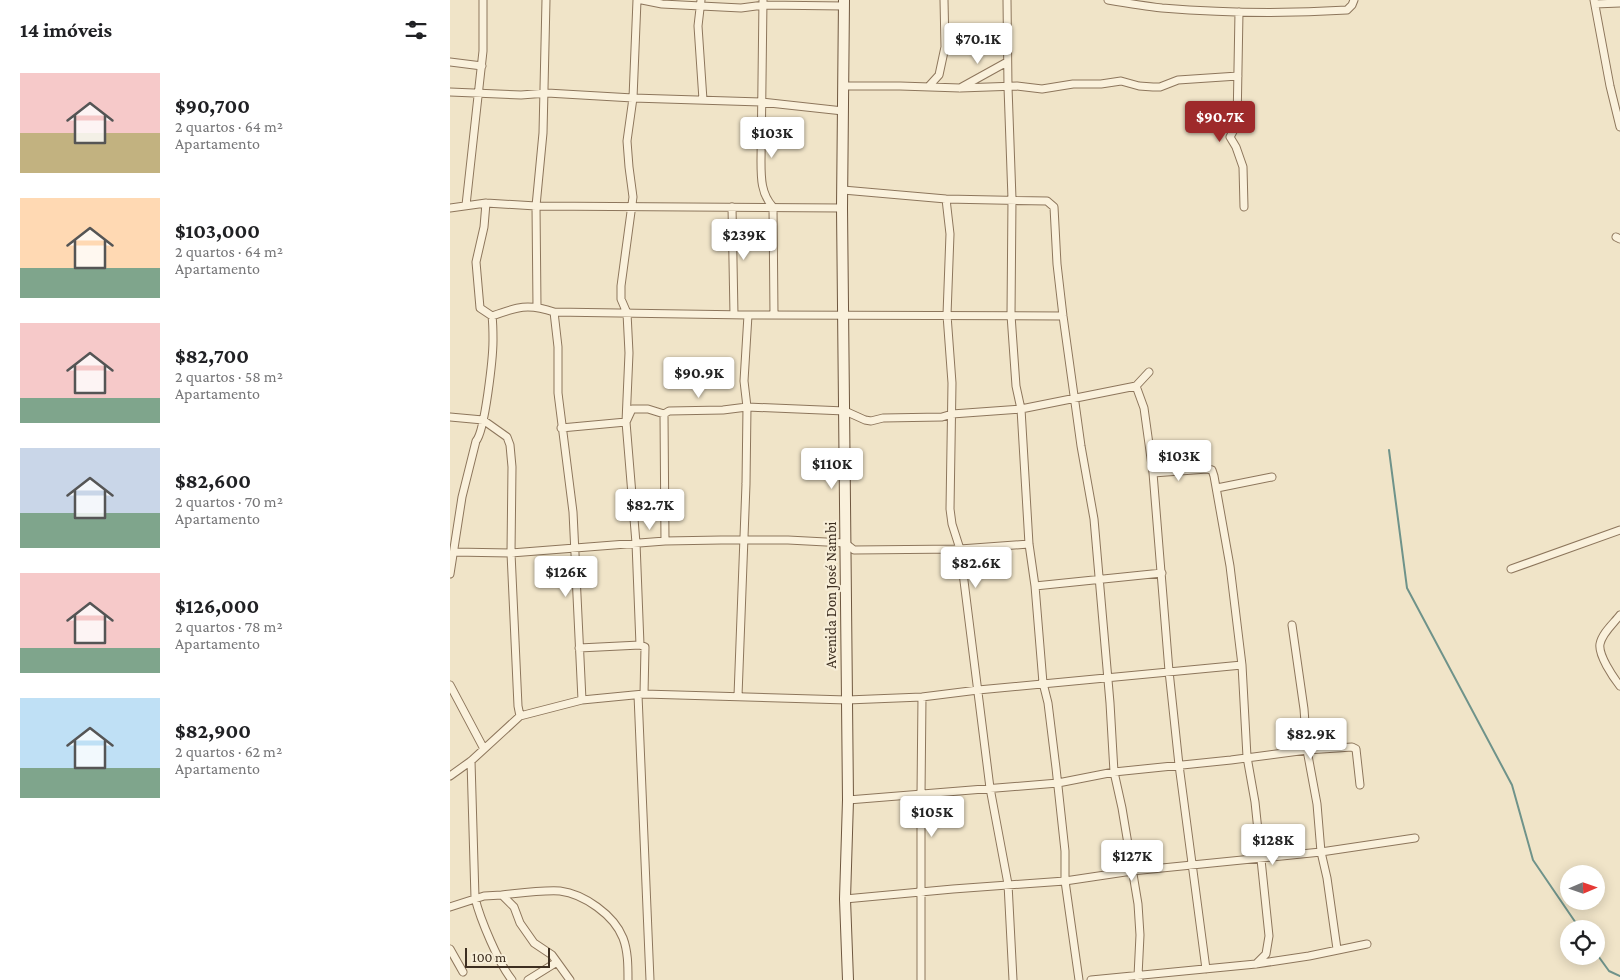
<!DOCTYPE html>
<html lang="pt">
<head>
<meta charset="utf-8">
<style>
  :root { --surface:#fff; --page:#f2f2f2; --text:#202124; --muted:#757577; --accent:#9e2a2b }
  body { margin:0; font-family:"Crimson Pro",serif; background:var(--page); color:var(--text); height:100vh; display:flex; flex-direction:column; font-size:19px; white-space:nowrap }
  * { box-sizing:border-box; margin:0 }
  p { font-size:16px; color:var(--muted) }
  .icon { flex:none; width:28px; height:28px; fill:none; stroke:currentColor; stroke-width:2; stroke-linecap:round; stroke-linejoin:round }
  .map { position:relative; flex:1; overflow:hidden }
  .side { display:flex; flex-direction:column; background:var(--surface); width:450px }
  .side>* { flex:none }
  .needle { width:32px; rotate:88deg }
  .tools { position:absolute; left:1110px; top:865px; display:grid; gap:10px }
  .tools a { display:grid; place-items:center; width:45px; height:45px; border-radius:50%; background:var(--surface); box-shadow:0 2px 12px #0003; font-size:25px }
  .scale { position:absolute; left:15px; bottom:12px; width:85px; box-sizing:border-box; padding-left:5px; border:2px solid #3d2e20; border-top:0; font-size:14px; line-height:18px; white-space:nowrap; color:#3d2e20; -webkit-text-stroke:4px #f7eed8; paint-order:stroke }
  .price { position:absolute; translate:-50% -42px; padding:0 11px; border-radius:5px; background:#fff; color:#222; font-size:16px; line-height:32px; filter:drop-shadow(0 1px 2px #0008) }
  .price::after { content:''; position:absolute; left:50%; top:30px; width:15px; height:11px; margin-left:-8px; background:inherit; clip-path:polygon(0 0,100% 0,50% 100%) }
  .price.active { background:var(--accent); color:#fff }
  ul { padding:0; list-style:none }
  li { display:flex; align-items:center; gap:15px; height:125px; padding:0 20px }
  li span { display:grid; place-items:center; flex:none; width:140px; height:100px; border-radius:0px; color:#555 }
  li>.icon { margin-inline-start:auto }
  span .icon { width:60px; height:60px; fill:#fffc; stroke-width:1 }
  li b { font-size:21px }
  h2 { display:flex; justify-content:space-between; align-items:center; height:60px; padding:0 20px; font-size:21px }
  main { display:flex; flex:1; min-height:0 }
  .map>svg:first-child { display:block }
</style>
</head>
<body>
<main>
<section class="side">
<h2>14 imóveis<svg class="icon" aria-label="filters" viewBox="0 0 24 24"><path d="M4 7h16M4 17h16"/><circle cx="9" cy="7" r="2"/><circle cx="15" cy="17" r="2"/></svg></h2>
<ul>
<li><span style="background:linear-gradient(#f6c9c9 60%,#c2b280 0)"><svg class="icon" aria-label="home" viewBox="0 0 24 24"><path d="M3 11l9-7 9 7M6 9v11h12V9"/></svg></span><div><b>$90,700</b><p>2 quartos · 64 m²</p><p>Apartamento</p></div></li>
<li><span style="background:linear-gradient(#ffd9b3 70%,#7fa58c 0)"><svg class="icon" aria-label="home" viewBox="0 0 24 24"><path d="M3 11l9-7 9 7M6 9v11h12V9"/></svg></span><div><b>$103,000</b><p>2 quartos · 64 m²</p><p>Apartamento</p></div></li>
<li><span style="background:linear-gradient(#f6c9c9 75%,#7fa58c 0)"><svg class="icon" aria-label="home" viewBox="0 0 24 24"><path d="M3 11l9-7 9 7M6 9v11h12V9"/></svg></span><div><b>$82,700</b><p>2 quartos · 58 m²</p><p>Apartamento</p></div></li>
<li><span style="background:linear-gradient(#c9d6e8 65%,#7fa58c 0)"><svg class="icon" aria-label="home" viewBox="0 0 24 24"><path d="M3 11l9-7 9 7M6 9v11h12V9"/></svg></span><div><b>$82,600</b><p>2 quartos · 70 m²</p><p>Apartamento</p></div></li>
<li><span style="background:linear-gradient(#f6c9c9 75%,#7fa58c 0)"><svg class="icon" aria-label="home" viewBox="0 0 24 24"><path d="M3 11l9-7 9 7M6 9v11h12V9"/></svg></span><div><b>$126,000</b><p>2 quartos · 78 m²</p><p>Apartamento</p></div></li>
<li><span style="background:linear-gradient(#bfe0f5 70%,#7fa58c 0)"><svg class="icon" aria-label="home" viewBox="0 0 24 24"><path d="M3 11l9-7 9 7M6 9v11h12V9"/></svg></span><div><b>$82,900</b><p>2 quartos · 62 m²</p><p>Apartamento</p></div></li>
</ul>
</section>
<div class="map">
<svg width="1170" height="980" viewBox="0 0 1170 980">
  <rect width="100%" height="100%" fill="#f0e4c8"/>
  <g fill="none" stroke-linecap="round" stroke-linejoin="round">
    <path stroke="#6f938a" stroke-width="2" d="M939,450L957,588L1062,785L1083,860L1130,929
      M1146,953L1159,971L1170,976"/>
    <g stroke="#8d765c" stroke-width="9">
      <path id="street" d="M187,0L183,98L177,141L179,167L183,197L171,286V299L177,313L179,353L176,422L186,543L190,645
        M192,0L212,4L251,6L291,8L314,5L394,6
        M251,0L248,26L253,100
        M313,0L311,161C311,178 311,194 323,207L324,315
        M557,0L558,87L562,199L561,315L566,386L571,409L579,544L585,586L593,683L598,703L606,768L615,851V881L629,980
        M658,0C676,3 694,6 712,8C773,13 835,14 897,10L902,5L904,0
        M1144,0L1160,86L1170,127
        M1145,4L1170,3
        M789,12L787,124L780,137L786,147L793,167L794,207
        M0,62L32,66
        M394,86H450L510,88L567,86L592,89L623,84H651L671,81L689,86L703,87H710L728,80L788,76
        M479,86L489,75L495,47L494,0
        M510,88L557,62
        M0,92L71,95L97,93L183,98L311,102L393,111
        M393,190L496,199L597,201L604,207L607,264L613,316L631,446L644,519L660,703L664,772L672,808L688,904L690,935L688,976L689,980
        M496,199L500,234L497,315L502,383L500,509L502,524L510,549L513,573L540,788L558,884L563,980
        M36,203L34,227L26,262L30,308L42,316
        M16,205L33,51V0
        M282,207L284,315
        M0,208L36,203L86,206L392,208
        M1166,237L1170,239
        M87,306L86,206L93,133L96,0
        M104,312L108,347V393L123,512L132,700
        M42,316C67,307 78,303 104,312L298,315L613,316
        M686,386L694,408L703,473L719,671L729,765L756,969
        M214,414L215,541
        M0,417L33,420L57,437L60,445L62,467L61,553L68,706L70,716
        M111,428L176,422L182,409H198L214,414L219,411L273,410L297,407L395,411L415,420L421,421L433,418L492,417L502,414L571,409L686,386L699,372
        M703,473L757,469L762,470L764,476L780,566L792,665L797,757L805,802L819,936L816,954L806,964
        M767,488L822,477
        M4,552L61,553L215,541L271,540H338L395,543L404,550L510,549L579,544
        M1061,569L1170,530
        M0,574L12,497L26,441C35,431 43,357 43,340C43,332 43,324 42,316
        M585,586L712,573
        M1170,615C1164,623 1152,633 1150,644C1148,655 1163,677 1170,686
        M842,625L854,709L857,750L867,804L871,852L877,878L887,949
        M129,648L190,645L195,647L194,694
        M0,685L34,749
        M188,695L200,980
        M288,696L296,484L297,407L294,381L298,315
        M21,761L25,898C30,919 49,964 62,980
        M0,776L21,761L70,716L132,700L194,694L397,700L472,697L528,690L792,665
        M398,800L608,783L664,772L781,760L857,750L902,747L906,749L910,785
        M52,895C71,893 91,890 110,891C134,894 164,915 173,938C178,951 178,966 178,980
        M395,899L503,889L615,881L682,871L871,852L965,838
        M0,907L34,896L52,895L64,907L70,923L84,943L102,955L120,980
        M0,949L13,972
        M78,980L107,962
        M471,980V794L472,697
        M641,980L806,964L859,956L917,944"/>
    </g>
    <g stroke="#6f573f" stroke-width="12">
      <path id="secondary" d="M394,0L392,208L398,800L395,899L398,980"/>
    </g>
    <use href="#street" stroke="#faf1dc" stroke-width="7"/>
    <use href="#secondary" stroke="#faf1dc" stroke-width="10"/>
  </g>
  <g text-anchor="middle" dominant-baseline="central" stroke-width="4.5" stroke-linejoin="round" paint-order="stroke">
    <g font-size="15" fill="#3d2e20" stroke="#f7eed8">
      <text transform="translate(381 595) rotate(-90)">Avenida Don José Nambi</text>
    </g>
  </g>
</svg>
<div class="tools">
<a><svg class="needle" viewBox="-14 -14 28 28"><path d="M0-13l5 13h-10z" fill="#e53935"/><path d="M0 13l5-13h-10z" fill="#757577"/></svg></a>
<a><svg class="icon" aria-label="locate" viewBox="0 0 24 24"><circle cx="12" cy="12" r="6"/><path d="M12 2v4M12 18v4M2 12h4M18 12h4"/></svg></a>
</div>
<div class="scale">100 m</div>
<b class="price" style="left:528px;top:65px">$70.1K</b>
<b class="price active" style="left:770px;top:143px">$90.7K</b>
<b class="price" style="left:322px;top:159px">$103K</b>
<b class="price" style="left:294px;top:261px">$239K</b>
<b class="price" style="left:249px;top:399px">$90.9K</b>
<b class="price" style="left:729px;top:482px">$103K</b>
<b class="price" style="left:382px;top:490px">$110K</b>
<b class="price" style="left:200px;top:531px">$82.7K</b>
<b class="price" style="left:526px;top:589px">$82.6K</b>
<b class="price" style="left:116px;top:598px">$126K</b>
<b class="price" style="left:861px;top:760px">$82.9K</b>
<b class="price" style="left:482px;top:838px">$105K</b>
<b class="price" style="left:823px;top:866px">$128K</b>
<b class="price" style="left:682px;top:882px">$127K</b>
</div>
</main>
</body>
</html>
